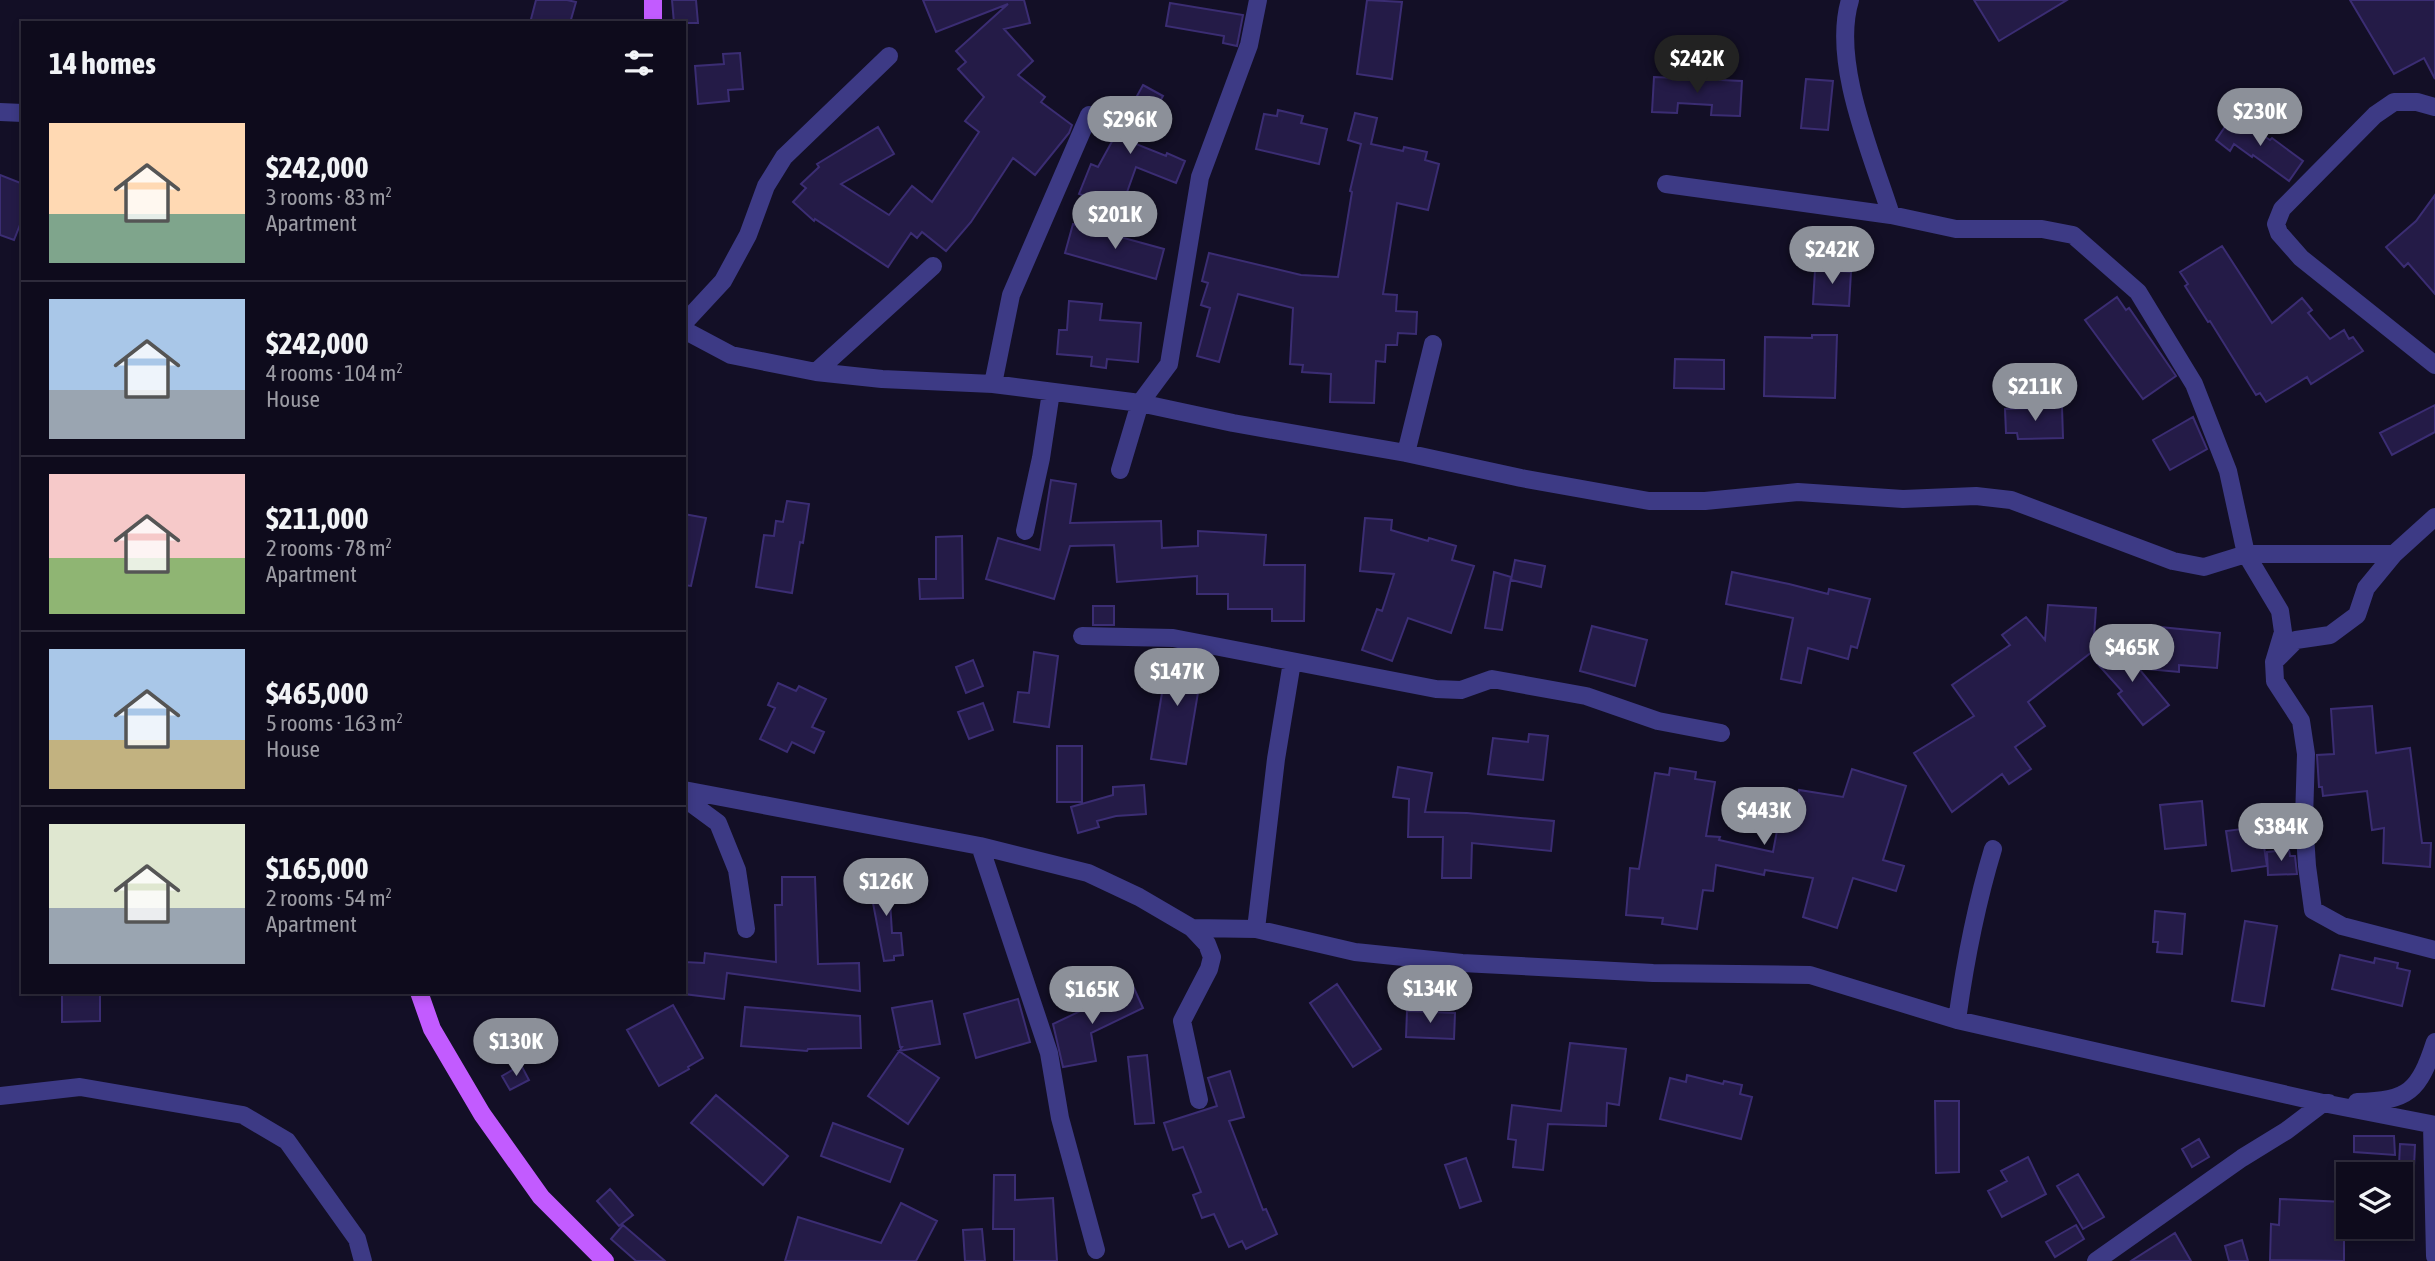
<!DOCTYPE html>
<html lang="en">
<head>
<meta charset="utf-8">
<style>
  :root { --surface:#0e0b1c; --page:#171425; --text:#f1f3f6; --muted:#9b9ba3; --line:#2e2b3b; --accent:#8c9099 }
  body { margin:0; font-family:"Asap Condensed",sans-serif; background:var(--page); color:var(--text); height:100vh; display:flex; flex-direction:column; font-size:26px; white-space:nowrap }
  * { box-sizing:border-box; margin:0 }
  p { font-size:23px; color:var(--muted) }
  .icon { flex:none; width:38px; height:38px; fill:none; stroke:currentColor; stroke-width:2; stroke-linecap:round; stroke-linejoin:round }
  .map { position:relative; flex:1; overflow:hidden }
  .drawer { position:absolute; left:21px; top:21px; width:665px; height:973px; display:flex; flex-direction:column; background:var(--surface); border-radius:0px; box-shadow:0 4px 10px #0003,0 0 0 2px var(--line) }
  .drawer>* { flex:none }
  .tools { position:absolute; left:2336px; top:1162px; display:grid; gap:14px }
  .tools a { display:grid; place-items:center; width:77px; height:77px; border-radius:0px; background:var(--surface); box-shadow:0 4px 10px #0003,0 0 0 2px var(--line); font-size:35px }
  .price { position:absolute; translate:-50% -60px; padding:0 16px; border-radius:24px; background:var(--accent); color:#fff; font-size:23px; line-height:46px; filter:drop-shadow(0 2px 4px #0008) }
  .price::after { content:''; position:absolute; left:50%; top:42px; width:21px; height:16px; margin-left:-10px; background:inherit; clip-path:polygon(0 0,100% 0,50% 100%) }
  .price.selected { background:#222; color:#fff }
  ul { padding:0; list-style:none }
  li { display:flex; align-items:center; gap:21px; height:175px; padding:0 28px }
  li+li { border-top:2px solid var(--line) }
  li span { display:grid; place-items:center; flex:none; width:196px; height:140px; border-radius:0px; color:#555 }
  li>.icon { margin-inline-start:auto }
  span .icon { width:84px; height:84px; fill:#fffc; stroke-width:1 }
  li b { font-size:30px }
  h2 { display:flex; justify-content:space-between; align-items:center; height:84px; padding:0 28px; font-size:30px }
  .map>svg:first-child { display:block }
</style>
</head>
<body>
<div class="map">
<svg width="2435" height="1261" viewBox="0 0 2435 1261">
  <rect width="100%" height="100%" fill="#130f26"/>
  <path fill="#241b47" stroke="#3b2d73" stroke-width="2" d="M536,0H567L576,2L570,23H530Z
    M672,0H696L698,23H674Z
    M923,0H1024L1030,23L1004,29L1033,61L1018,75L1045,97L1041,102L1072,125L1069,133L1035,175L1013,158L971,222L946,251L922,232L917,238L911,233L888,267L815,219L814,221L793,202L806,188L801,184L819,167L817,164L878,127L894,154L841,184L889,215L912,186L932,202L979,132L965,121L984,97L958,69L966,62L956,51L1008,4L936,32Z
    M1367,0L1402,2L1392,79L1357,74Z
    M1974,0H2067L1999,41Z
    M2350,0H2435V79L2424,58L2394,74Z
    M1170,3L1243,15L1237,46L1223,43L1224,36L1166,26Z
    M740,53L743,89L728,90L729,101L698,104L695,66L724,64L723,54Z
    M1654,77L1742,81L1740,116L1711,115L1712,105L1678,103L1677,113L1652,112Z
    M1806,79L1833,81L1828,130L1801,128Z
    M1143,85L1163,96L1136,144L1166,156L1167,153L1185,161L1176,183L1136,167L1121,209L1079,194L1091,164L1098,167Z
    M1278,110L1303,116L1301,123L1327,129L1319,164L1256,149L1264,114L1277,116Z
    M1355,113L1377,118L1371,144L1403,151L1404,147L1427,152L1425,160L1439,164L1428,210L1397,203L1383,294L1397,295L1396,311L1417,312L1416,334L1398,333L1397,345H1386L1385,362L1376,361L1374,403L1330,402L1331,374L1302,372L1303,365L1290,364L1293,308L1238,294L1219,362L1197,356L1210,308L1201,305L1208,283L1202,281L1209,253L1301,275L1338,277L1352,192L1350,191L1361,144L1348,140Z
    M2233,115L2270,140L2272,138L2303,161L2289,181L2253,155L2252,157L2234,144L2230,151L2216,140Z
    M0,175L23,184V217L14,240L0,235Z
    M2435,195V294L2408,263L2404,267L2386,247L2416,221Z
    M1073,224L1164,249L1156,279L1065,253Z
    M2222,246L2272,323L2302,298L2312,310L2308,313L2330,339L2344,330L2349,339L2353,337L2363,351L2311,384L2307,377L2266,402L2260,393L2256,395L2210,321L2208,322L2185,286L2188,284L2180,272Z
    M1823,262L1842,263L1841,271L1851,272L1849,306L1813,304L1815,270H1823Z
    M2117,297L2126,310L2129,308L2176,376L2143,399L2085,320Z
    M1069,301L1102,304L1100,320L1141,323L1138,362L1107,359L1106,368L1091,366L1092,357L1057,354L1059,330H1067Z
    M1812,335H1837L1835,398L1764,396L1765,337L1812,338Z
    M1675,359L1724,360V389L1674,388Z
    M2435,405V432L2392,455L2380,433Z
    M2062,407L2063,438L2018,439L2017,433H2006L2005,409Z
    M2193,417L2207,449L2170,470L2153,440Z
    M1051,480L1076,484L1070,523L1161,521L1162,548L1198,546V531L1266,535L1264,565H1305L1304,621H1272V609H1228V594H1197V576L1117,582L1114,545L1070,546L1054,599L986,579L998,538L1040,550Z
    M787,501L809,504L803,543L800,542L792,593L756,587L764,535L774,536L776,521L783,522Z
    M684,514L706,518L691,586L684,585Z
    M1365,518L1392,520L1391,530L1428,541L1429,538L1456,546L1452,560L1474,566L1451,633L1408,618L1392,661L1362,650L1377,609L1382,611L1394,574L1360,571Z
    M962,536L963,598L920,599L919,579H936V537Z
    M1515,560L1545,566L1541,587L1511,580Z
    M1494,572L1511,577L1502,630L1485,628Z
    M1732,572L1789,584L1828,594L1829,589L1870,599L1857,648L1851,646L1848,659L1808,648L1801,683L1781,679L1793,618L1726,604Z
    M2048,605L2096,608L2093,651L2028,702L2045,726L2015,747L2031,769L2009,784L2002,774L1952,812L1914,753L1974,716L1952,685L2010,645L2002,635L2026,617L2045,640Z
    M1093,606H1114V625H1093Z
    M1592,626L1647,640L1635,686L1580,671Z
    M2150,626L2220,633L2217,668L2179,665V672L2147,669Z
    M2116,641L2169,705L2143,725L2118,694L2122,691L2095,661Z
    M1169,651L1204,657L1186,764L1151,759Z
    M1034,652L1058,656L1049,727L1014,722L1018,692L1029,693Z
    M973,660L983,686L966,693L956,667Z
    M778,683L796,691L799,686L826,699L812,727L824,732L814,753L792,742L787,752L760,739L775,708L768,705Z
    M983,703L993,730L969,739L958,712Z
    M2372,706L2376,753L2410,748L2422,843H2431L2430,867L2383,863L2384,828L2372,830L2367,791L2323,796L2322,787H2319L2317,755L2334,754L2331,709Z
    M1529,734L1548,736L1543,780L1488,774L1493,738L1528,742Z
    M1057,746H1082V802H1057Z
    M1398,767L1432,773L1425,812L1467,813L1554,821L1551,851L1472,843L1471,878H1442L1443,837H1408L1409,799L1393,797Z
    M1670,768L1696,772L1695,779L1715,782L1706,836L1720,837L1719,840L1773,852L1784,793L1798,795L1799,790L1843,797L1852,769L1906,786L1883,860L1904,866L1896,891L1853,878L1837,928L1803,917L1813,878L1765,870L1764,875L1716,865L1713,891L1703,890L1697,929L1662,924L1663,918L1626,915L1630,868L1639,869L1655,773L1669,775Z
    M1144,785L1146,814L1116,816L1097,821L1099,827L1078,833L1071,807L1113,795V787Z
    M2202,801L2206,845L2165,849L2160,805Z
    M2257,827L2259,840H2263L2267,866L2232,871L2226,831Z
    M2289,850L2290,856H2295L2297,874L2268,875L2267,852Z
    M782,877H815L818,964L859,963L860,991L727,973L724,999L684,994V962L704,963L705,953L776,962L775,905H782Z
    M896,880L897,901H890L892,933H901L903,955L894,956V960L884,961L869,882Z
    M2155,911L2185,914L2182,954L2157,952L2158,942H2153Z
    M2245,921L2277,926L2264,1006L2232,1001Z
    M2340,955L2374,963L2375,958L2398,963L2397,968L2410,971L2402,1006L2332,989Z
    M1337,984L1381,1049L1353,1067L1310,1003Z
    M1133,986L1143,1008L1091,1033L1096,1061L1063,1067L1053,1024Z
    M62,992H100V1021L62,1022Z
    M1018,999L1030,1042L976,1058L964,1014Z
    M932,1001L940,1044L899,1051L939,1078L908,1124L868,1096L902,1047H900L892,1008Z
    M673,1005L703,1058L688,1067L689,1069L659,1086L627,1030Z
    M745,1007L860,1016L861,1048L808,1049L807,1051L741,1046Z
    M1407,1011L1455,1013L1454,1039L1406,1037Z
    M510,1035L520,1051L501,1062L492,1045Z
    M1570,1043L1626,1049L1619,1105L1607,1103L1606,1126L1548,1124L1543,1170L1513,1167L1516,1140L1508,1139L1512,1105L1561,1111Z
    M1147,1055L1154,1123L1135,1124L1128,1057Z
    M521,1065L529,1080L510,1090L502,1076Z
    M1230,1071L1244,1117L1229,1121L1263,1210L1266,1209L1277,1234L1246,1249L1242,1241L1229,1247L1214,1214L1202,1218L1193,1195L1201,1192L1183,1147L1173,1150L1164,1123L1217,1106L1208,1078Z
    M1687,1075L1723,1084L1724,1081L1742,1085L1740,1094L1752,1097L1741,1139L1660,1119L1670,1078L1686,1082Z
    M716,1095L788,1156L763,1185L691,1123Z
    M1935,1101H1959V1172L1936,1173Z
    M833,1123L903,1149L890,1182L821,1156Z
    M2354,1136H2394L2395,1155L2354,1152Z
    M2199,1139L2209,1157L2192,1167L2182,1149Z
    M2400,1144L2415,1145L2414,1166L2399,1165Z
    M2028,1157L2046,1194L2002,1217L1988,1191L2007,1181L2001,1171Z
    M1466,1158L1481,1201L1460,1208L1445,1165Z
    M2078,1174L2104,1217L2083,1229L2057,1186Z
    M994,1175H1015V1200L1053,1198L1057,1261H1014V1229H993Z
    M610,1189L633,1215L619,1226L597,1201Z
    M2280,1199L2344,1202V1261L2270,1260L2271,1224L2279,1225Z
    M901,1203L937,1221L916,1261H785L798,1217L881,1243Z
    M623,1225L665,1261H636L611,1239Z
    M2076,1225L2084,1239L2055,1257L2046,1242Z
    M982,1229L985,1261H965L963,1230Z
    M2175,1233L2191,1261H2131Z
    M2242,1240L2248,1261H2229L2225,1246Z"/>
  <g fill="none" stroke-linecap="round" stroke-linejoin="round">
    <path stroke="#3d3a85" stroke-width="18" d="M1850,0C1831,62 1872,155 1891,215L1956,229H2042L2073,235L2138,292L2194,384L2228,471L2246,554L2280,611L2283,632L2274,662
      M2435,107L2417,102H2394L2375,115L2282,209L2276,224L2279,233L2301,258L2435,365
      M0,112L23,113
      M1666,184L1891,215
      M684,323L723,281L748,235L766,186L784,157L889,56
      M684,330L731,355L816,372L882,379L993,384L1140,403L1233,423L1406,453L1521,478L1649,501H1705L1798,492L1903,499L1976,496L2011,500L2173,561L2204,567L2246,554H2394L2435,517
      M816,372L933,266
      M993,384L1011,295L1089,115
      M1406,453L1433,344
      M1120,470L1140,403L1169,364L1200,177L1249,45L1258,0
      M1025,531L1041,458L1051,392
      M2394,554L2366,588L2357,615L2330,635L2296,640L2274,662L2275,681L2301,721L2306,754L2304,819L2307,866L2313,910L2342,926L2435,950
      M1082,636L1173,638L1436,689L1461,690L1492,679L1586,696L1658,721L1721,733
      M684,790L980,846L1088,873L1139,897L1192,928L1256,929L1355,952L1462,963L1653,973L1810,975L1957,1020L2323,1103L2435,1125
      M684,798L718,823L737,870L746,929
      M980,846L1049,1053L1060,1118L1096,1250
      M1192,928L1207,944L1212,957L1209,969L1182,1021L1199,1100
      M1256,929L1276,759L1292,662
      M1957,1020C1965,962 1976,905 1993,849
      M0,1096L80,1087L243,1115L287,1141L357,1239L363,1261
      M2357,1102C2409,1101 2419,1091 2435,1042
      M2432,1125L2435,1256
      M2096,1261L2242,1158L2286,1131L2323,1103H2329"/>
    <path stroke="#c25bff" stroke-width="18" d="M653,0V23
      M419,992L432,1029L482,1114L541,1197L605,1261"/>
  </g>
</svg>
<div class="tools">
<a><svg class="icon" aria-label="layers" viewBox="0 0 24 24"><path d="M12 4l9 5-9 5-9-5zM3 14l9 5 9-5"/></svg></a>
</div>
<b class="price selected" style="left:1697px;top:95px">$242K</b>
<b class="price" style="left:2260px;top:148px">$230K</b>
<b class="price" style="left:1130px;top:156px">$296K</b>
<b class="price" style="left:1115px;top:251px">$201K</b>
<b class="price" style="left:1832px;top:286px">$242K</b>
<b class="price" style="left:2035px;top:423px">$211K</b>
<b class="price" style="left:2132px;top:684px">$465K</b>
<b class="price" style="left:1177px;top:708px">$147K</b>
<b class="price" style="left:1764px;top:847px">$443K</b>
<b class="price" style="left:2281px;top:863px">$384K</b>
<b class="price" style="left:886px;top:918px">$126K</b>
<b class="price" style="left:1430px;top:1025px">$134K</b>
<b class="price" style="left:1092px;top:1026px">$165K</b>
<b class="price" style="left:516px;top:1078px">$130K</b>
<section class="drawer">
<h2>14 homes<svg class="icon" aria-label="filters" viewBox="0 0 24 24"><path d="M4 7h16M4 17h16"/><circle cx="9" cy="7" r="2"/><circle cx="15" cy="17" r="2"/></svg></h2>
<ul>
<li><span style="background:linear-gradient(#ffd9b3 65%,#7fa58c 0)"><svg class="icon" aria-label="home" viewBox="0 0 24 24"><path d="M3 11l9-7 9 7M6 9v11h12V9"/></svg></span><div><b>$242,000</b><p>3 rooms · 83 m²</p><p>Apartment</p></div></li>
<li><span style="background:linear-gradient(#a9c7e8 65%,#9aa5b1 0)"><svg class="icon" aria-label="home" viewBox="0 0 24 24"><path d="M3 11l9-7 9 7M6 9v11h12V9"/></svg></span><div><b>$242,000</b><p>4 rooms · 104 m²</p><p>House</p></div></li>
<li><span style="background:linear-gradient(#f6c9c9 60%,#8fb573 0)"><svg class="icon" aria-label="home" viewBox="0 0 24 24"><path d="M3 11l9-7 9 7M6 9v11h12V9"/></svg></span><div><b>$211,000</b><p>2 rooms · 78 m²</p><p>Apartment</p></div></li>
<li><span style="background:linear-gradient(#a9c7e8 65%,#c2b280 0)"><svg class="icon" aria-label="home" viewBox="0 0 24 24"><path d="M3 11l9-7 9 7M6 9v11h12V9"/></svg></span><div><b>$465,000</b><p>5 rooms · 163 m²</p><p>House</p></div></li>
<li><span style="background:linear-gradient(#dfe7d0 60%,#9aa5b1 0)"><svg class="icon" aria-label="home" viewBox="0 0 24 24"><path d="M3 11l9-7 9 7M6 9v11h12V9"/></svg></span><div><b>$165,000</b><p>2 rooms · 54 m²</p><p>Apartment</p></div></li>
</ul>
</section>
</div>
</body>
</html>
